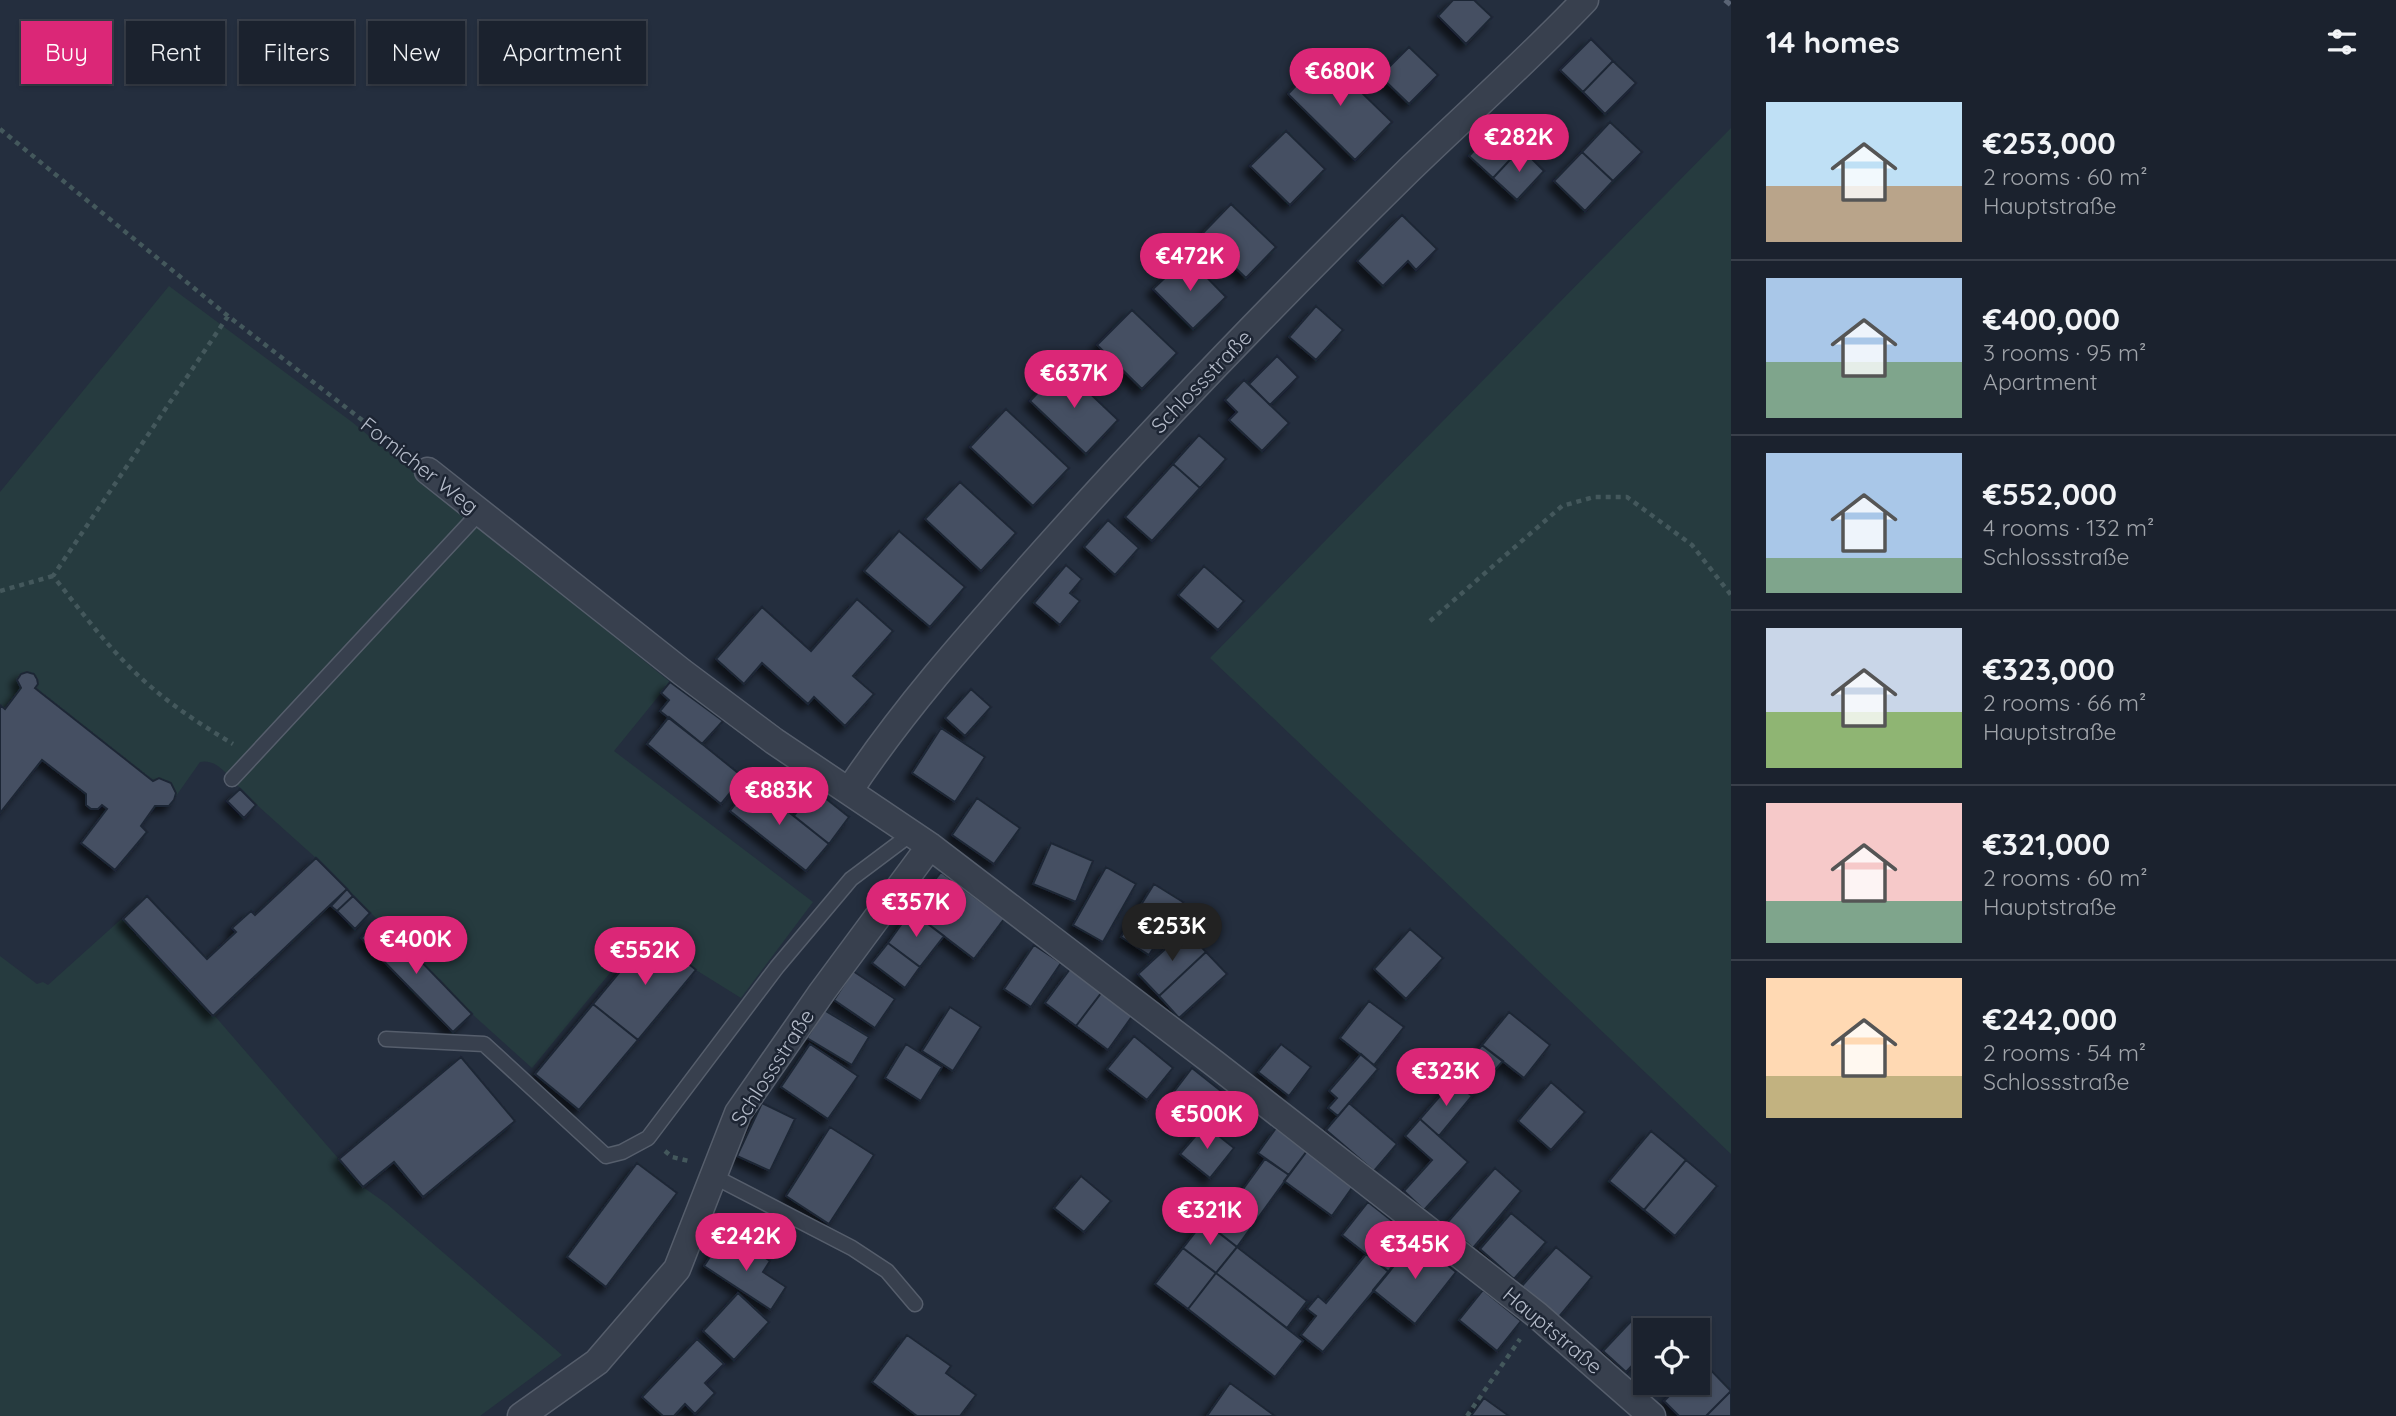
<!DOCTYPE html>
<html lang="en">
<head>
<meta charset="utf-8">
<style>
  :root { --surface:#1b222e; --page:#242a36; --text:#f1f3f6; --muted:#a0a4aa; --line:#393f4a; --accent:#db2777 }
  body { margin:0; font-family:Quicksand,sans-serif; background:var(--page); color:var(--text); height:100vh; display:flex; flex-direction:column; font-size:26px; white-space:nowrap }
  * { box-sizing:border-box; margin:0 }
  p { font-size:23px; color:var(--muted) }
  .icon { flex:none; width:38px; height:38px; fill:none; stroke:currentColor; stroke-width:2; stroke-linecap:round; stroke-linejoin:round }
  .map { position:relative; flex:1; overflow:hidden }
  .details { display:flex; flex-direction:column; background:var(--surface); width:665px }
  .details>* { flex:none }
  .top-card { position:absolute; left:21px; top:21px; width:665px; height:63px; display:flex; gap:14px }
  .fabs { position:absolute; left:1633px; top:1318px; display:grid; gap:14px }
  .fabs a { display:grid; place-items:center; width:77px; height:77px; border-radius:0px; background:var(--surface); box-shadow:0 2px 5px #0004,0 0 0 2px var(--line); font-size:35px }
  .price { position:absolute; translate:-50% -60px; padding:0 16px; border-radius:24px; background:var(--accent); color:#fff; font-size:23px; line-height:46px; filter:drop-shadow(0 2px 4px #0008) }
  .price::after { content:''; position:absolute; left:50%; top:42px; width:21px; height:16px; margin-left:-10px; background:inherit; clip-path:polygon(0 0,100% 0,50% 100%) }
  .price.selected { background:#222; color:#fff }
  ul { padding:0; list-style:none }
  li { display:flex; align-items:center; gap:21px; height:175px; padding:0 35px }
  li+li { border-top:2px solid var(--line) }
  li span { display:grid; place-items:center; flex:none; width:196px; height:140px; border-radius:0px; color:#555 }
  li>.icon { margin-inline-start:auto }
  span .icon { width:84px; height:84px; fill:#fffc; stroke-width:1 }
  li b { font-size:30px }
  h2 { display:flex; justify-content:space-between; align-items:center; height:84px; padding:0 35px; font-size:30px }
  .chip { padding:0 24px; border-radius:0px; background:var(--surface); box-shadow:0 2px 5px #0004,0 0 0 2px var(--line); font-size:24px; line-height:63px }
  .chip.selected { background:var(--accent); color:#fff }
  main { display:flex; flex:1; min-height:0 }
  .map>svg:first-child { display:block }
</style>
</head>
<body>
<main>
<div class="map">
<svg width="1731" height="1416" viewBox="0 0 1731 1416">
  <defs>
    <filter id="shadow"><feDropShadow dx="-6" dy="6" stdDeviation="3.5" flood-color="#0009"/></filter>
  </defs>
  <rect width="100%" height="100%" fill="#242e3e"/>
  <path fill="#263b3f" d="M1731,128V1154L1210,658Z
    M169,286L352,422L670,682L614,751L813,902L741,998L696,970L646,929L532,1068L472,1014L347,889L214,1015L363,1187L387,1204L562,1355L480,1416H0V956L37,984L43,982L48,985L147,896L207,959L236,932L232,928L251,911L256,915L316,858L257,805L244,818L226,801L240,788C229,777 217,758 200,762L169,806L154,807L142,825L147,832L115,870L81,843L107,809L103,805C96,810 92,809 86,805V794L42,760L0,813V492Z"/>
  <path fill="#455062" stroke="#1f2735" stroke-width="2" filter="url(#shadow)" d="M1453,0H1474L1492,17L1466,44L1438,16Z
    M1591,39L1613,61L1583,92L1560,70Z
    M1409,47L1438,75L1409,104L1380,76Z
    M1324,56L1392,122L1355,160L1288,94Z
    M1613,61L1636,83L1605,114L1583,92Z
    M1610,122L1642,152L1613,181L1582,152Z
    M1497,126L1521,148L1493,178L1469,156Z
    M1286,131L1325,169L1290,205L1250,166Z
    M1521,148L1544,171L1517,200L1493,178Z
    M1582,152L1613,181L1585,211L1554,181Z
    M1231,204L1276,247L1246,278L1201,235Z
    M1402,215L1437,249L1416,270L1408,261L1383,286L1357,261Z
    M1187,257L1226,297L1193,329L1153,289Z
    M1316,306L1343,330L1316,360L1289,337Z
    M1132,310L1177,353L1142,389L1097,345Z
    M1277,356L1298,377L1270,405L1249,384Z
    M1062,367L1118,420L1086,454L1030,401Z
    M1244,380L1289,423L1262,451L1229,420L1237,412L1225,400Z
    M1006,409L1069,468L1033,506L970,447Z
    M1199,435L1226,459L1200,488L1173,464Z
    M1173,464L1200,488L1152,541L1125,517Z
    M960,482L1016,533L981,571L925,519Z
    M1108,520L1139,548L1115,575L1084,547Z
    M899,531L965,587L930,627L864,571Z
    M1066,565L1082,579L1070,593L1080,601L1060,625L1034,603Z
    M1204,566L1244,601L1218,630L1178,595Z
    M857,599L893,631L853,676L874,694L845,726L814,697L808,704L762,663L744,684L716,659L762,607L811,651Z
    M27,672L34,674L37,679L38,684L35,688L153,781L159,778L171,783L176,793L174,800L169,806H155L141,826L147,832L115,870L81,843L107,809L102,805L98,809H91L86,805V794L42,760L0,813V705L5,709L21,688L17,680L21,674Z
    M670,682L723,721L702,744L660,711L669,700L661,693Z
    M971,689L991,707L965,736L945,718Z
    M669,717L743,777L721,804L647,744Z
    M941,728L985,757L955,802L912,773Z
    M752,783L829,844L806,871L730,811Z
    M240,789L256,805L244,818L227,801Z
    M814,789L849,817L829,844L794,816Z
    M977,798L1020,828L994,864L952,835Z
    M1051,843L1093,861L1076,902L1033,884Z
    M316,858L347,889L213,1016L123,919L147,896L207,959L236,932L232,928L251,911L255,915Z
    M1106,867L1136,884L1103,942L1073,925Z
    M941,872L1004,919L974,959L911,911Z
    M1154,884L1183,902L1149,955L1121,937Z
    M347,889L353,896L337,911L331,906Z
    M353,896L370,913L355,929L337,911Z
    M911,911L944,936L920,967L888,943Z
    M380,919L472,1014L453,1032L361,938Z
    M1410,929L1443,958L1406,999L1374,969Z
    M1186,930L1206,952L1159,996L1138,974Z
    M652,933L696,970L638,1040L593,1004Z
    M888,943L920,967L905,988L872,963Z
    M1034,945L1061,963L1031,1007L1004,989Z
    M1206,952L1227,974L1179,1018L1159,996Z
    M1070,969L1102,992L1076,1026L1045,1003Z
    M853,971L895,999L875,1028L834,1000Z
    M1102,992L1133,1015L1108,1050L1076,1026Z
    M1369,1001L1404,1027L1374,1065L1340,1038Z
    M593,1004L638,1040L579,1110L535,1074Z
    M950,1007L981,1027L953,1071L922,1051Z
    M824,1010L869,1037L852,1065L807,1038Z
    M1509,1012L1550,1045L1524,1078L1482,1045Z
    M1134,1036L1173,1068L1147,1100L1107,1069Z
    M810,1044L858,1076L828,1119L781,1087Z
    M906,1044L942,1067L921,1101L885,1078Z
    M1281,1044L1311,1067L1289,1096L1258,1072Z
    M1482,1045L1503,1061L1472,1096L1453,1081Z
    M1361,1054L1378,1069L1338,1116L1328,1108L1337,1098L1329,1091Z
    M461,1057L515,1121L423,1197L394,1162L363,1187L339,1159Z
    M1192,1068L1226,1095L1207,1120L1173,1093Z
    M1453,1081L1472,1096L1439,1136L1420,1119Z
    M1551,1082L1585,1112L1551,1150L1518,1121Z
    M762,1103L795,1119L770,1171L737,1156Z
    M1349,1103L1397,1144L1374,1171L1326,1130Z
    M1420,1119L1468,1162L1424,1210L1404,1191L1432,1160L1405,1136Z
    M1205,1125L1234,1148L1210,1178L1180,1154Z
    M830,1127L874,1155L829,1224L786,1196Z
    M1276,1128L1307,1151L1289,1175L1258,1153Z
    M1651,1131L1686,1160L1644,1210L1609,1181Z
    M1307,1151L1354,1185L1332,1216L1284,1181Z
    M1265,1159L1289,1175L1237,1247L1214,1229Z
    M1686,1160L1717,1186L1675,1236L1644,1210Z
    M637,1163L677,1193L606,1287L567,1257Z
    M1495,1168L1521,1191L1473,1248L1446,1224Z
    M1081,1176L1111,1201L1084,1232L1054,1208Z
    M1368,1202L1415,1239L1389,1272L1342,1235Z
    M1511,1213L1546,1242L1514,1279L1480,1249Z
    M1204,1221L1237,1247L1216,1273L1183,1248Z
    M1415,1239L1456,1272L1415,1324L1373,1290Z
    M739,1240L770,1261L763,1272L786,1287L771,1310L704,1266L719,1243L731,1251Z
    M1237,1247L1307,1301L1287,1328L1216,1273Z
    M1556,1247L1592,1277L1558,1318L1521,1287Z
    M1183,1248L1216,1273L1188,1309L1155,1284Z
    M1367,1253L1389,1272L1323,1352L1301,1335L1316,1316L1307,1309L1318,1296L1326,1303Z
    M1216,1273L1303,1341L1275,1377L1188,1309Z
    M1483,1290L1521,1321L1497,1351L1459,1320Z
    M738,1293L769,1322L734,1360L703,1331Z
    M1635,1317L1649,1330H1645V1352L1626,1372L1603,1351Z
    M907,1335L951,1366L946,1373L976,1395L960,1416H917L872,1382Z
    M697,1339L724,1364L705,1383L715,1393L695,1414L685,1404L674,1416H663L642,1397Z
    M1703,1362L1731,1391L1706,1416H1679L1664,1401L1683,1382H1698V1368Z
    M1230,1383L1275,1416H1207Z
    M1731,1391V1416H1706Z
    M1484,1398L1509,1416H1471Z"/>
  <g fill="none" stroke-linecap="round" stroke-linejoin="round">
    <g stroke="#565e6c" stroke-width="17">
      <path id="service" d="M232,779L480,512
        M386,1039L484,1044L606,1156L622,1152L648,1138L777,967L851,879L911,834
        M713,1176L852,1248L887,1271L915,1304"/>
    </g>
    <g stroke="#565e6c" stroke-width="29">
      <path id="minor" d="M428,471L682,672L774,741L930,846L1214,1063L1537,1315L1652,1416
        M849,791C902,711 966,639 1030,567C1151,430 1278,299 1409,170C1468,113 1529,59 1585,0
        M521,1416L597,1362L677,1269L738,1113L822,992L930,846"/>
    </g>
    <path stroke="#44585c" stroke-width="4.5" stroke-dasharray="5 5" stroke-linecap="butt" d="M0,129L228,316L406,454
      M228,316L53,576C81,611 108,648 141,678C169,704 200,724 233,744
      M0,591L53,576
      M1430,621L1562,506L1594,497H1627L1692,545L1731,595
      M665,1151L672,1157L689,1161
      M1467,1416L1520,1339"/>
    <use href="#service" stroke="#38404e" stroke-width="14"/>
    <use href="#minor" stroke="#38404e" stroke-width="26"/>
    <path stroke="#5a6475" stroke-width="5" stroke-dasharray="7 7" stroke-linecap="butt" d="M1725,0L1731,5"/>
  </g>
  <g text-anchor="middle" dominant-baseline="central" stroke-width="5" stroke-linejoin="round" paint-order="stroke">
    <g font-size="21" fill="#b4bbc9" stroke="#1d2533">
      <text transform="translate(1201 381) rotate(-46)">Schlossstraße</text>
      <text transform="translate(420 465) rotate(38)">Fornicher Weg</text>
      <text transform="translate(772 1067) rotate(-57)">Schlossstraße</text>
      <text transform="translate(1553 1330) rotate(40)">Hauptstraße</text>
    </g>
  </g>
</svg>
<div class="fabs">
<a><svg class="icon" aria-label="locate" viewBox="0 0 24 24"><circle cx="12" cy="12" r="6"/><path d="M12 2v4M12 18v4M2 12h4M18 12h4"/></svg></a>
</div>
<b class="price" style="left:1340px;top:108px">€680K</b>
<b class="price" style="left:1519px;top:174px">€282K</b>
<b class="price" style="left:1190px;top:293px">€472K</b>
<b class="price" style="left:1074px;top:410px">€637K</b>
<b class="price" style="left:779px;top:827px">€883K</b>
<b class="price" style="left:916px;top:939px">€357K</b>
<b class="price selected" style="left:1172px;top:963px">€253K</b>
<b class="price" style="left:416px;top:976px">€400K</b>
<b class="price" style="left:645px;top:987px">€552K</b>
<b class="price" style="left:1446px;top:1108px">€323K</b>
<b class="price" style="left:1207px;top:1151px">€500K</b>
<b class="price" style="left:1210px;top:1247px">€321K</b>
<b class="price" style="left:746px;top:1273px">€242K</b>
<b class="price" style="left:1415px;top:1281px">€345K</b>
<div class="top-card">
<a class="chip selected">Buy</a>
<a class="chip">Rent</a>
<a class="chip">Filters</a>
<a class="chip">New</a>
<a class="chip">Apartment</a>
</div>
</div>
<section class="details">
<h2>14 homes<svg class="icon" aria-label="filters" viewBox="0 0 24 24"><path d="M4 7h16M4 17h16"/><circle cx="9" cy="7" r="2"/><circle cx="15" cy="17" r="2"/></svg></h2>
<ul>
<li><span style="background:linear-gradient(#bfe0f5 60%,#b9a48a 0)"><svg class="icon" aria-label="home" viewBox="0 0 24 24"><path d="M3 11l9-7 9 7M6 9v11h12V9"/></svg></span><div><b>€253,000</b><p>2 rooms · 60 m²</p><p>Hauptstraße</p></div></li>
<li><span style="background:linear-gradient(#a9c7e8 60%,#7fa58c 0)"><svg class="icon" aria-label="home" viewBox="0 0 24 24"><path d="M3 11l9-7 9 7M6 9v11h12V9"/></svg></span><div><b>€400,000</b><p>3 rooms · 95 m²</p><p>Apartment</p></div></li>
<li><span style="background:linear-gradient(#a9c7e8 75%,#7fa58c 0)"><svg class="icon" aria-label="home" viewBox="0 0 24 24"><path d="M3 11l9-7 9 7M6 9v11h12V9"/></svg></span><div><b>€552,000</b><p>4 rooms · 132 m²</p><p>Schlossstraße</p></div></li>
<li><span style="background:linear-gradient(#c9d6e8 60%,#8fb573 0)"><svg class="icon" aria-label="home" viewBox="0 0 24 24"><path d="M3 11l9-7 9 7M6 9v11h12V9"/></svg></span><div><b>€323,000</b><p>2 rooms · 66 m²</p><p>Hauptstraße</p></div></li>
<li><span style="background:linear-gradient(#f6c9c9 70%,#7fa58c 0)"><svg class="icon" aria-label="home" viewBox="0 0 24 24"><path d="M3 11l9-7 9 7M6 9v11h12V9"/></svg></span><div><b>€321,000</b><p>2 rooms · 60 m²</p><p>Hauptstraße</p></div></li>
<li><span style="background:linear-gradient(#ffd9b3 70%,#c2b280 0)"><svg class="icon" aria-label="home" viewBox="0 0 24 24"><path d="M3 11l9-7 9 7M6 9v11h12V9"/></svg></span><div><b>€242,000</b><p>2 rooms · 54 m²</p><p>Schlossstraße</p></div></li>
</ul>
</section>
</main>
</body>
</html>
